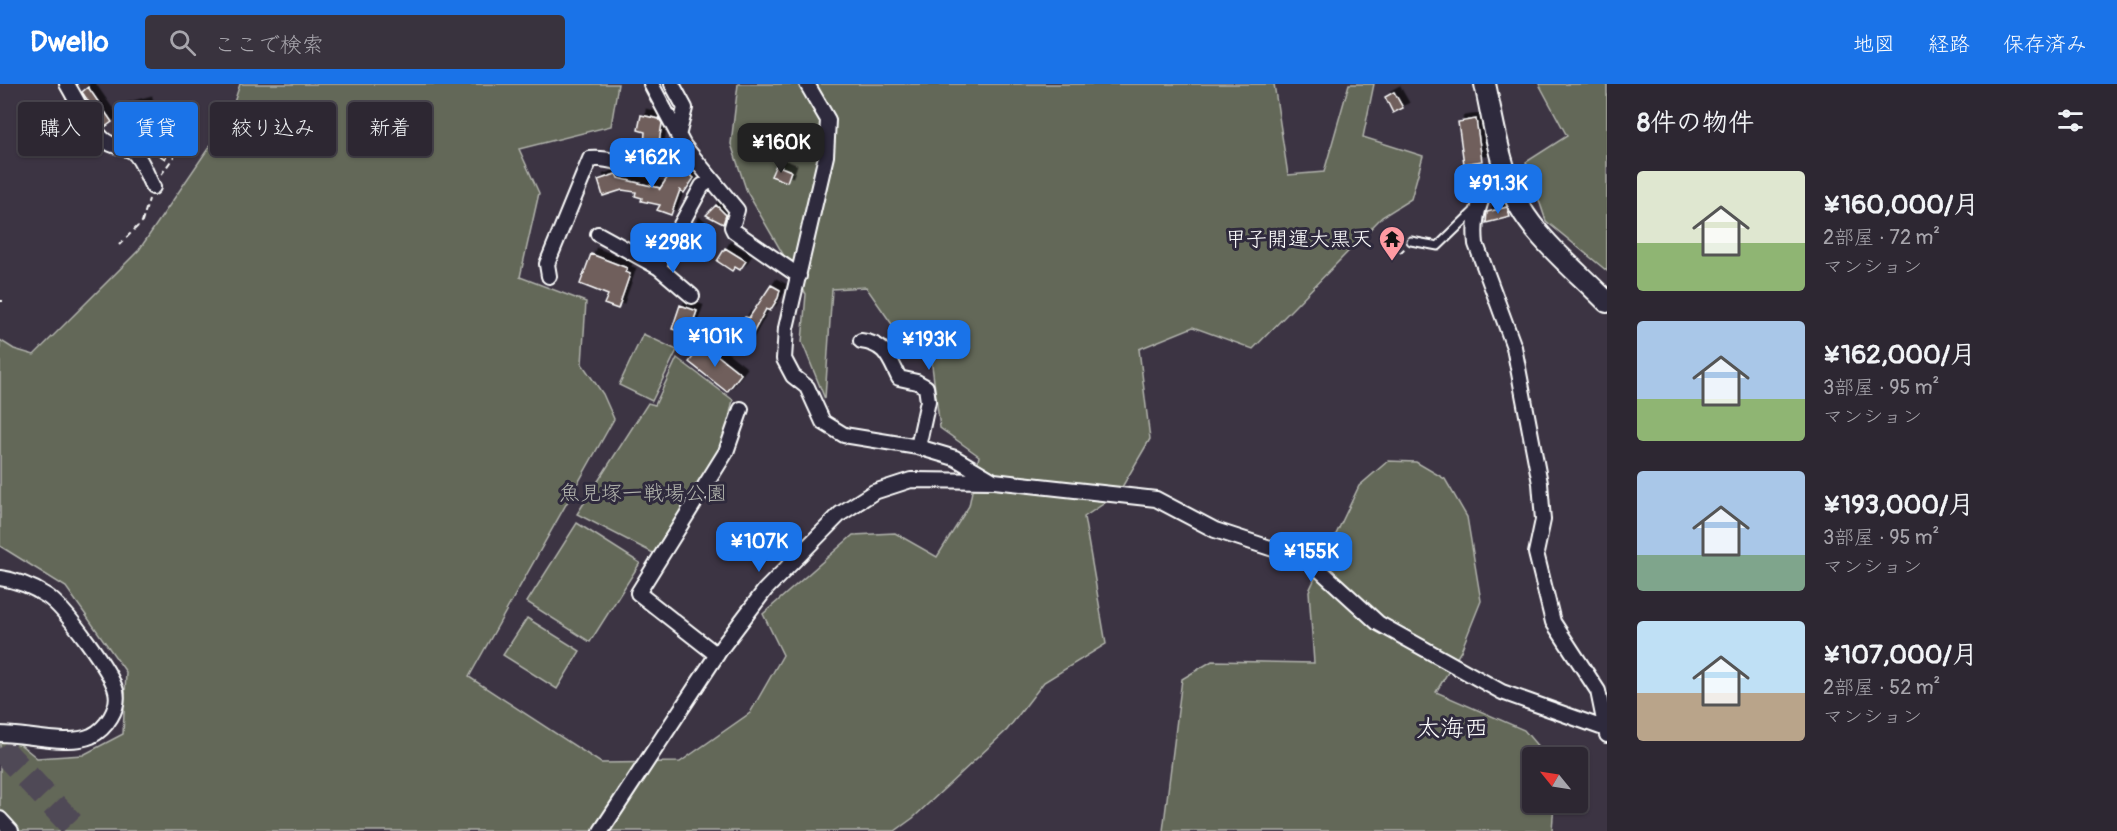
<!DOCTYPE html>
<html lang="ja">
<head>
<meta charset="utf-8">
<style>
  :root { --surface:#2d2732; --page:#39333e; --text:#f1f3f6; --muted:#a7a5ac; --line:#48444d; --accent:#1a73e8 }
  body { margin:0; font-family:Pangolin,"Klee One",sans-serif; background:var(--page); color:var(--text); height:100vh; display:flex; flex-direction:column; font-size:22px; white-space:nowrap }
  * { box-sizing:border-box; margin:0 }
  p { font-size:20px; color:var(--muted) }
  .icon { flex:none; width:33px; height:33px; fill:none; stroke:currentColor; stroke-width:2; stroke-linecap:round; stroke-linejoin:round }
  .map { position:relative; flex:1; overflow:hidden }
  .sheet { display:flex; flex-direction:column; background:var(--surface); width:510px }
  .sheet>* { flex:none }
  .banner { position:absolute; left:18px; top:18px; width:570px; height:54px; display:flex; gap:12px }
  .needle { width:39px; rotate:300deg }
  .controls { position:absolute; left:1522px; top:663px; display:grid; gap:12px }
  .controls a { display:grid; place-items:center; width:66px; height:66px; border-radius:6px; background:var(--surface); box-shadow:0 2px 4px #0004,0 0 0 2px var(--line); font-size:30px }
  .price { position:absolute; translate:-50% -51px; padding:0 14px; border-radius:12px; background:var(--accent); color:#fff; font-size:20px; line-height:39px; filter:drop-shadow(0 2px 3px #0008) }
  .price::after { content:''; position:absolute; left:50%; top:36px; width:18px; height:14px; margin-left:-9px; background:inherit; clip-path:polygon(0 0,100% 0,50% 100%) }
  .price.on { background:#222; color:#fff }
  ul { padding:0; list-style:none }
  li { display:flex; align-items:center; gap:18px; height:150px; padding:0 30px }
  li span { display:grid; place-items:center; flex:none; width:168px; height:120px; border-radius:6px; color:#555 }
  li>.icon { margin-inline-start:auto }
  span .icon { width:72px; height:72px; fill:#fffc; stroke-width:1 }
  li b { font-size:26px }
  h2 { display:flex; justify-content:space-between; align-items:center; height:72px; padding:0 30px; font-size:26px }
  .pill { padding:0 21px; border-radius:6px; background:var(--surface); box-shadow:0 2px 4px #0004,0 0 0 2px var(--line); font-size:21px; line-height:54px }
  .pill.on { background:var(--accent); color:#fff }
  header { display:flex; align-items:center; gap:36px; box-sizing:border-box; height:84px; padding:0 30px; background:var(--accent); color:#fff }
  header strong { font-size:28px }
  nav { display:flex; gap:33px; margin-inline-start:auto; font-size:21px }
  .search { width:420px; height:54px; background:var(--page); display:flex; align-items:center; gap:15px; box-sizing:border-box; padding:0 21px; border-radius:6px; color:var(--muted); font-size:22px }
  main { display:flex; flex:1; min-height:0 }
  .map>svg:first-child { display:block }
</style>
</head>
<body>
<header>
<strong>Dwello</strong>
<div class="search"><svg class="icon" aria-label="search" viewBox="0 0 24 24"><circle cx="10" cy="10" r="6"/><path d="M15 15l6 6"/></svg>ここで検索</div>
<nav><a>地図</a><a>経路</a><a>保存済み</a></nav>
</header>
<main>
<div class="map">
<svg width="1607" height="747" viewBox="0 0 1607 747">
  <defs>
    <filter id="shadow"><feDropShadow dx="5.5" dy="-5.5" stdDeviation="0" flood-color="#0009"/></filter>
  </defs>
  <rect width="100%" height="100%" fill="#3c3443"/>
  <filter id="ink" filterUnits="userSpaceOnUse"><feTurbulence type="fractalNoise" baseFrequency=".0167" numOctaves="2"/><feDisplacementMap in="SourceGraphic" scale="12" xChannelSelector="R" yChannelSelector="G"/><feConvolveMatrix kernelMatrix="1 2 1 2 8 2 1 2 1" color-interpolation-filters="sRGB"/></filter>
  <g filter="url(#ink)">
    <path fill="#636759" stroke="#b1b3ac" stroke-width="1.5" d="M240,0H618L611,42L519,65L539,109L520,193L586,218L582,280L603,310L614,335L469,593L601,679L680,678L750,629L783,571L763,530L853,451L895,449L937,473L969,422L979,372L940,344L930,266L898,249L866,203L832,205L825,315L802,258L806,210L747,108L731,60L738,0H1274L1288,91L1324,88L1349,0H1374L1363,53L1423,72L1411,115L1382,133L1253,265L1193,243L1139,265L1150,355L1118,410L1084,433L1106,560L1044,598L1007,646L913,734L895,747H0V644L37,674L83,671L123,650L126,588L66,503L0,462V256L14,265L34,271L139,166L229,34Z
      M1539,0H1607V187L1546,137L1526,78L1567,52Z
      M643,250L677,266L652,317L619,301Z
      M677,274L733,316L722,365L657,471L577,430L648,319L655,321Z
      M1388,377L1416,378L1445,395L1467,433L1481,517L1461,567L1436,608L1524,646L1547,673L1533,674V718L1554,719L1552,747H1163L1182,595L1212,577L1314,579L1309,507L1359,402Z
      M577,439L640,479L590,558L527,518Z
      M527,534L580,567L557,605L503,571Z"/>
    <path fill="#6f5e5c" stroke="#fff" stroke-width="1.5" filter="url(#shadow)" d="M88,3L112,38L105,43L82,8Z
      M1394,8L1403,24L1393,29L1385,13Z
      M146,18L153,43L129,50L123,24Z
      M641,31L659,35L662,39L658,65L663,66L662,68L654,73L643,74L645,48L638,46Z
      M1476,35L1482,77L1464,80L1458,38Z
      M161,49L175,58L165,75L151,66Z
      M676,81L694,94L684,109L680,106L671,131L657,126L660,121L641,117L642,114L635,112L636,108L622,106L603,112L598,96L616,90L618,94L660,104L659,106Z
      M776,81L791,87L787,98L771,92Z
      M716,121L726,131L723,140L706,131Z
      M1507,123L1510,133L1486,139L1487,128Z
      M694,139L704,146L694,163L683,156Z
      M725,164L746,177L740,186L735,183L732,187L717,177Z
      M591,170L627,184L625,188L630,190L618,225L604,220L608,211L580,200Z
      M771,201L780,206L778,214L770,227L766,225L746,262L733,255L745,233L749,234Z
      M680,221L697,227L689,250L672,245Z
      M703,260L741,290L727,308L689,278Z"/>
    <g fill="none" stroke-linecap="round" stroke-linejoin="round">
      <path stroke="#504856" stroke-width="26" stroke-dasharray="26 13" stroke-linecap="butt" d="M0,664L78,747"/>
      <g stroke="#fff" stroke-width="11">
        <path id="lane" d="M1411,157L1438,162L1474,127"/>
      </g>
      <g stroke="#fff" stroke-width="18">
        <path id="street" d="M67,0C78,19 87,38 102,54C111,63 122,62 132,67C142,74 147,93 153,103
          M651,0L684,62L737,126L732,143L734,147L799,192
          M672,0L685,24L678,52
          M807,0L828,36L826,72L786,244L784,275L793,292L807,303L823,338L844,351L918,363L955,374L992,396
          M1503,78C1485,107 1472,124 1476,160L1514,263L1540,399L1543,436L1536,469L1553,538L1598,607L1607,651
          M598,150L658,183L702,102L711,96
          M658,183L692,212
          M549,192L547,180L590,75C612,72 635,88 656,82C666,79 676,68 684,62
          M861,257C886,260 889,274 899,294L917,298L926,303L928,317L918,363
          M0,494C16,496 33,503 47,512C65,524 111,587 116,607C120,624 106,645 91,652C68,662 26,650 0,650
          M717,571L638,509L726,368L741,325
          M0,735L11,747
          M601,747L722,563L765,506L840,430L874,408L911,396L994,397L1156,415L1215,446L1310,477L1378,539L1502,608L1606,645"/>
      </g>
      <g stroke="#fff" stroke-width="24">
        <path id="secondary" d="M1485,0C1494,41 1500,86 1520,123C1539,157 1580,190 1607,218"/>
      </g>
      <path stroke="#fff" stroke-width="2" stroke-dasharray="6 4.5" stroke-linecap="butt" d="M161,91L177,68
        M119,161L142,138L149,115
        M1400,169L1405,164
        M0,217H3"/>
      <use href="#lane" stroke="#2f2a3d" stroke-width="7"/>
      <use href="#street" stroke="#2f2a3d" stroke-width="14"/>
      <use href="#secondary" stroke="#2f2a3d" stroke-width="20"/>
    </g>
  </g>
  <defs>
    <g id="temple-pin" transform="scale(1.35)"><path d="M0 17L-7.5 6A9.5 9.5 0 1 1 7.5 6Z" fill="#ff9aa2" stroke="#2f2a3d"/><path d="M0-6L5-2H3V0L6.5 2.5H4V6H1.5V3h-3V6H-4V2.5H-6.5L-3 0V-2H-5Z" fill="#111"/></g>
  </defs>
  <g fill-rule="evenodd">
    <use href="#temple-pin" x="1392" y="155"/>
  </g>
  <g text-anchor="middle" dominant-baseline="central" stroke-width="6" stroke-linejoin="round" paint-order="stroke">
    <g font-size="21" fill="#fff" stroke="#2f2a3d" text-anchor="end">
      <text x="1372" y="155">甲子開運大黒天</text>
    </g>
    <g font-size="21" fill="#b1b3ac" stroke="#2f2a3d">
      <text x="643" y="409">魚見塚一戦場公園</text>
    </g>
    <g font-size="24" fill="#fff" stroke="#2f2a3d">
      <text x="1452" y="644">太海西</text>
    </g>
  </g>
</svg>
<div class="controls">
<a><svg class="needle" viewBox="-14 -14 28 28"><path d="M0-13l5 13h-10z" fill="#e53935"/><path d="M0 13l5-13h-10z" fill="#a7a5ac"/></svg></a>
</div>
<b class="price on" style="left:781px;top:90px">¥160K</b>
<b class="price" style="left:652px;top:105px">¥162K</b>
<b class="price" style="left:1498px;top:131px">¥91.3K</b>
<b class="price" style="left:673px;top:190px">¥298K</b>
<b class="price" style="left:715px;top:284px">¥101K</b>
<b class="price" style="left:929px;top:287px">¥193K</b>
<b class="price" style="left:759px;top:489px">¥107K</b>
<b class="price" style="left:1311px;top:499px">¥155K</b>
<div class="banner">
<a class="pill">購入</a>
<a class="pill on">賃貸</a>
<a class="pill">絞り込み</a>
<a class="pill">新着</a>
</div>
</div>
<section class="sheet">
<h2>8件の物件<svg class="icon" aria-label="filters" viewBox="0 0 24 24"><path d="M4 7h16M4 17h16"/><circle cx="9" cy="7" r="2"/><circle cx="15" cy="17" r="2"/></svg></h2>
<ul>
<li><span style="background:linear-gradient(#dfe7d0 60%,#8fb573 0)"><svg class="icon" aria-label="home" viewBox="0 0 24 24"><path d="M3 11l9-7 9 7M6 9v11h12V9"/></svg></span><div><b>¥160,000/月</b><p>2部屋 · 72 m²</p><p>マンション</p></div></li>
<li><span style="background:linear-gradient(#a9c7e8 65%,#8fb573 0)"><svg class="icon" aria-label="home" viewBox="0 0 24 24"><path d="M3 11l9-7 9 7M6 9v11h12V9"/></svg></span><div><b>¥162,000/月</b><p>3部屋 · 95 m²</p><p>マンション</p></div></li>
<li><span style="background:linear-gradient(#a9c7e8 70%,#7fa58c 0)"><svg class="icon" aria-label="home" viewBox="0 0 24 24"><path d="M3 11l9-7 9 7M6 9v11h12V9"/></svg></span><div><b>¥193,000/月</b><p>3部屋 · 95 m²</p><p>マンション</p></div></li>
<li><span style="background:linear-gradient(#bfe0f5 60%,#b9a48a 0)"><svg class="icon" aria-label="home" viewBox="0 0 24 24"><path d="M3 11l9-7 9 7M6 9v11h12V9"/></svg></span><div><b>¥107,000/月</b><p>2部屋 · 52 m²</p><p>マンション</p></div></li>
</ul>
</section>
</main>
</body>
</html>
